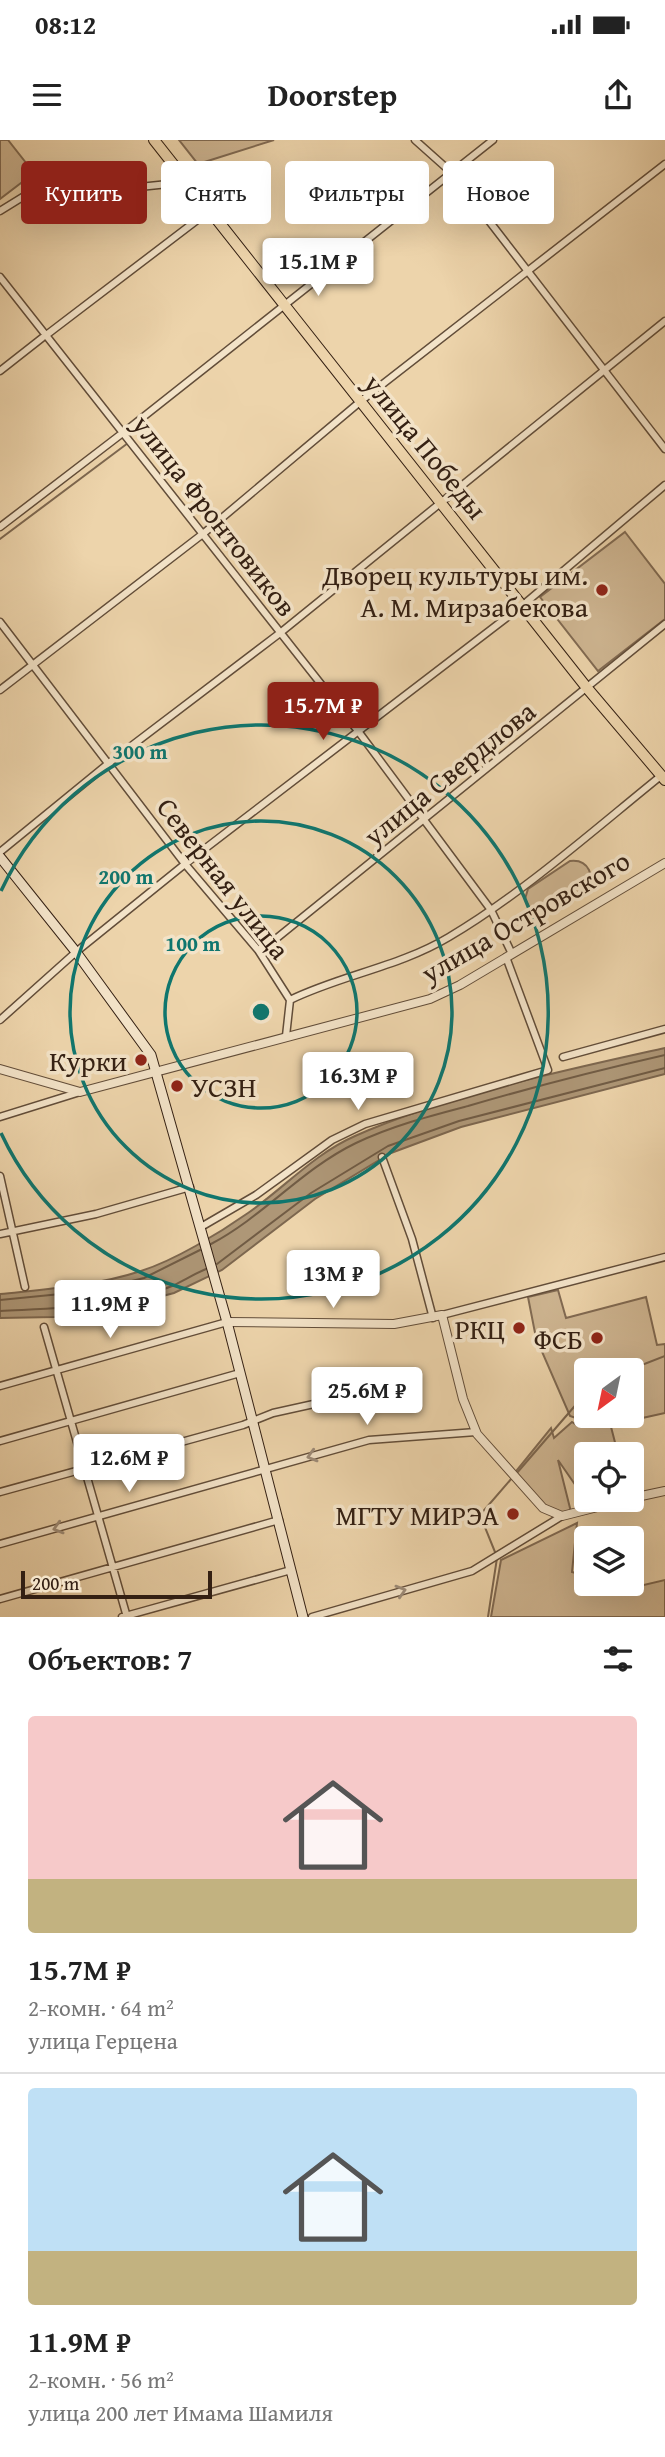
<!DOCTYPE html>
<html lang="ru">
<head>
<meta charset="utf-8">
<style>
  :root { --surface:#fff; --page:#f6f6f6; --text:#222; --muted:#767676; --line:#e0e0e0; --accent:#8f2418 }
  body { margin:0; font-family:"Gentium Book Plus",serif; background:var(--page); color:var(--text); height:100vh; display:flex; flex-direction:column; font-size:26px; white-space:nowrap }
  * { box-sizing:border-box; margin:0 }
  p { font-size:23px; color:var(--muted) }
  .icon { flex:none; width:38px; height:38px; fill:none; stroke:currentColor; stroke-width:2; stroke-linecap:round; stroke-linejoin:round }
  .map { position:relative; height:1477px; overflow:hidden }
  .sheet { display:flex; flex-direction:column; background:var(--surface); flex:1 }
  .sheet>* { flex:none }
  .banner { position:absolute; left:21px; top:21px; width:623px; height:63px; display:flex; gap:14px }
  .needle { width:46px; rotate:213deg }
  .controls { position:absolute; left:574px; top:1218px; display:grid; gap:14px }
  .controls a { display:grid; place-items:center; width:70px; height:70px; border-radius:7px; background:var(--surface); box-shadow:0 7px 28px #0002; font-size:35px }
  .scale { position:absolute; left:21px; bottom:18px; width:191px; box-sizing:border-box; padding-left:7px; border:4px solid #342013; border-top:0; font-size:19px; line-height:24px; white-space:nowrap; color:#342013; -webkit-text-stroke:5px #f3e3c8; paint-order:stroke }
  .price { position:absolute; translate:-50% -60px; padding:0 16px; border-radius:7px; background:#fff; color:#222; font-size:23px; line-height:46px; filter:drop-shadow(0 2px 4px #0008) }
  .price::after { content:''; position:absolute; left:50%; top:42px; width:21px; height:16px; margin-left:-10px; background:inherit; clip-path:polygon(0 0,100% 0,50% 100%) }
  .price.active { background:var(--accent); color:#fff }
  ul { padding:0; list-style:none }
  li { display:grid; align-content:center; gap:14px; height:371px; padding:0 28px }
  li+li { border-top:2px solid var(--line) }
  li span { display:grid; place-items:center; height:217px; border-radius:7px; color:#555 }
  li>.icon { margin-inline-start:auto }
  span .icon { width:126px; height:126px; fill:#fffc; stroke-width:1 }
  li b { font-size:30px }
  h2 { display:flex; justify-content:space-between; align-items:center; height:84px; padding:0 28px; font-size:30px }
  .pill { padding:0 24px; border-radius:7px; background:var(--surface); box-shadow:0 7px 28px #0002; font-size:24px; line-height:63px }
  .pill.active { background:var(--accent); color:#fff }
  .status { display:flex; justify-content:space-between; align-items:center; height:49px; padding:0 35px; background:var(--surface); direction:ltr }
  .status svg { height:19px; fill:currentColor }
  header { display:flex; justify-content:space-between; align-items:center; height:91px; padding:0 28px; background:var(--surface); font-size:32px; font-weight:800 }
  .map>svg:first-child { display:block }
</style>
</head>
<body>
<div class="status"><b>08:12</b><svg viewBox="0 0 49 12"><path d="M0 12V9h3v3zM5 12V6h3v6zM10 12V3h3v9zM15 12V0h3v12zM26 1h20v11H26zM47 4h2v5h-2z"/></svg></div>
<header><svg class="icon" aria-label="menu" viewBox="0 0 24 24"><path d="M4 6h16M4 12h16M4 18h16"/></svg>Doorstep<svg class="icon" aria-label="share" viewBox="0 0 24 24"><path d="M12 15V3M7 8l5-5 5 5M5 13v7h14v-7"/></svg></header>
<div class="map">
<svg width="665" height="1477" viewBox="0 0 665 1477">
  <rect width="100%" height="100%" fill="#edd4ab"/>
  <filter id="stains"><feTurbulence type="fractalNoise" baseFrequency=".00286" numOctaves="4"/><feColorMatrix values="0 0 0 0 .2 0 0 0 0 .09 0 0 0 0 .02 0 0 0 .5 -.17"/></filter>
  <radialGradient id="worn" r=".72"><stop offset=".6" stop-color="#630" stop-opacity="0"/><stop offset="1" stop-color="#630" stop-opacity=".3"/></radialGradient>
  <path fill="#ceb591" stroke="#816a52" stroke-width="2" d="M0,0H8L34,33L0,59Z
    M179,0H274L198,24Z
    M625,392L665,444V479L598,531L540,457Z
    M570,721C578,720 585,722 589,730C598,750 559,766 546,775L532,772L525,759L528,749Z
    M558,1150L566,1178L646,1157L657,1205L665,1204V1273L615,1284L610,1276H632V1230H586V1272L579,1279L570,1276L536,1198L528,1157Z
    M589,1276H603L606,1284L610,1283L618,1314H586L585,1359L558,1320L571,1372C546,1378 529,1351 513,1335L551,1288L554,1298L572,1282L578,1286Z
    M577,1383L572,1432L586,1436V1444H631V1448L665,1440V1477H491L501,1420Z"/>
  <path fill="#ae9777" stroke="#7d674f" stroke-width="2" d="M665,908V934L461,987L391,1013L315,1059L222,1130L174,1153L132,1164L55,1177L0,1178V1154C47,1149 95,1146 141,1131C175,1120 218,1094 248,1073C284,1048 314,1014 355,996C447,955 566,930 665,908Z"/>
  <g fill="none" stroke-linecap="round" stroke-linejoin="round">
    <path stroke="#715c45" stroke-width="2" d="M211,1104C264,1076 302,1029 356,1003C391,986 430,976 468,966C533,947 599,930 665,915
      M217,1124L311,1053L388,1006L459,981L665,928
      M0,1160L91,1151L144,1138L200,1110
      M0,1171C56,1168 119,1168 172,1146C183,1141 194,1134 206,1129"/>
    <path stroke="#7d674f" stroke-width="2" d="M0,399L128,303
      M629,1230L665,1216
      M516,1334L586,1253
      M495,1412L480,1375L512,1338
      M488,1477L497,1418"/>
    <g stroke="#624d39" stroke-width="9">
      <path id="minor" d="M415,0L452,33L665,309
        M0,71L34,50L73,54L187,42
        M0,137L358,591L491,770L512,814
        M45,196L209,71
        M0,231L42,198
        M123,293L493,0
        M0,387L120,295
        M0,482L185,724L258,810L290,860L286,896
        M0,550L204,393L361,261L665,24
        M0,712L109,623L280,493L665,181
        M258,810L272,802L665,484
        M290,860C341,835 399,827 449,797C522,754 595,689 662,635
        M0,880L76,812L185,724L523,465L665,345
        M563,917L665,889
        M0,977L80,952
        M382,1017L412,1099L433,1178
        M0,1036L25,1147
        M201,1087L256,1055L332,1000L365,984L548,930L506,817
        M0,1094L96,1074L190,1047
        M442,1175L665,1117
        M44,1187L127,1477
        M0,1246L227,1182
        M0,1301L240,1233
        M0,1352L243,1285L273,1273L350,1256
        M0,1404L369,1300L476,1292
        M0,1459L279,1380
        M122,1477L291,1430
        M312,1477L472,1431L562,1376"/>
    </g>
    <g stroke="#624d39" stroke-width="10">
      <path id="tertiary" d="M0,929L80,952L430,859L460,845L665,723
        M227,1182L394,1184L442,1175L463,1259L477,1294L543,1368L562,1376L625,1360
        M632,1358L665,1351"/>
    </g>
    <g stroke="#342013" stroke-width="11">
      <path id="secondary" d="M0,717L76,812L151,915L227,1182L303,1477"/>
    </g>
    <g stroke="#342013" stroke-width="12">
      <path id="primary" d="M154,0L587,548L665,640"/>
    </g>
    <use href="#minor" stroke="#f3e3c8" stroke-width="6"/>
    <use href="#tertiary" stroke="#f3e3c8" stroke-width="8"/>
    <use href="#secondary" stroke="#f3e3c8" stroke-width="9"/>
    <use href="#primary" stroke="#edd4ab" stroke-width="10"/>
  </g>
  <defs><path id="oneway-chevron" d="M-2-3.5L2.5 0L-2 3.5" fill="none" stroke-width="1.6" stroke-linecap="round" stroke-linejoin="round" transform="scale(1.75)"/></defs>
  <g stroke="#9d8b77">
    <use href="#oneway-chevron" transform="translate(312 1316) rotate(164)"/>
    <use href="#oneway-chevron" transform="translate(58 1388) rotate(164)"/>
    <use href="#oneway-chevron" transform="translate(401 1451) rotate(-17)"/>
  </g>
  <g fill="none" stroke="#0f766e" stroke-width="3.5">
    <circle cx="261" cy="872" r="96"/>
    <circle cx="261" cy="872" r="191"/>
    <path d="M1 751A287 287 0 1 1 1 993"/>
  </g>
  <g fill="#8f2418" stroke="#f3e3c8" stroke-width="2.5">
    <circle cx="602" cy="450" r="7"/>
    <circle cx="141" cy="920" r="7"/>
    <circle cx="177" cy="946" r="7"/>
    <circle cx="519" cy="1188" r="7"/>
    <circle cx="597" cy="1198" r="7"/>
    <circle cx="513" cy="1374" r="7"/>
  </g>
  <g text-anchor="middle" dominant-baseline="central" stroke-width="7" stroke-linejoin="round" paint-order="stroke">
    <g font-size="28" fill="#342013" stroke="#f3e3c8">
      <text transform="translate(426 306) rotate(51)">улица Победы</text>
      <text transform="translate(215 375) rotate(52)">улица Фронтовиков</text>
      <text transform="translate(449 633) rotate(-39)">улица Свердлова</text>
      <text transform="translate(224 738) rotate(52)">Северная улица</text>
      <text transform="translate(525 776) rotate(-30)">улица Островского</text>
    </g>
    <g font-size="28" fill="#342013" stroke="#f3e3c8" text-anchor="end">
      <text x="588" y="434">Дворец культуры им.<tspan x="588" dy="32">А. М. Мирзабекова</tspan></text>
      <text x="127" y="920">Курки</text>
      <text x="191" y="946" text-anchor="start">УСЗН</text>
      <text x="505" y="1188">РКЦ</text>
      <text x="583" y="1198">ФСБ</text>
      <text x="499" y="1374">МГТУ МИРЭА</text>
    </g>
  </g>
  <circle cx="261" cy="872" r="10" fill="#0f766e" stroke="#f3e3c8" stroke-width="3.5"/>
  <g font-size="21" text-anchor="middle" font-weight="bold" fill="#0f766e" stroke="#f3e3c8" stroke-width="7" stroke-linejoin="round" paint-order="stroke">
    <text x="140" y="619">300 m</text>
    <text x="126" y="744">200 m</text>
    <text x="193" y="811">100 m</text>
  </g>
  <rect width="100%" height="100%" filter="url(#stains)"/>
  <rect width="100%" height="100%" fill="url(#worn)"/>
</svg>
<div class="controls">
<a><svg class="needle" viewBox="-14 -14 28 28"><path d="M0-13l5 13h-10z" fill="#e53935"/><path d="M0 13l5-13h-10z" fill="#767676"/></svg></a>
<a><svg class="icon" aria-label="locate" viewBox="0 0 24 24"><circle cx="12" cy="12" r="6"/><path d="M12 2v4M12 18v4M2 12h4M18 12h4"/></svg></a>
<a><svg class="icon" aria-label="layers" viewBox="0 0 24 24"><path d="M12 4l9 5-9 5-9-5zM3 14l9 5 9-5"/></svg></a>
</div>
<div class="scale">200 m</div>
<b class="price" style="left:318px;top:158px">15.1M ₽</b>
<b class="price active" style="left:323px;top:602px">15.7M ₽</b>
<b class="price" style="left:358px;top:972px">16.3M ₽</b>
<b class="price" style="left:333px;top:1170px">13M ₽</b>
<b class="price" style="left:110px;top:1200px">11.9M ₽</b>
<b class="price" style="left:367px;top:1287px">25.6M ₽</b>
<b class="price" style="left:129px;top:1354px">12.6M ₽</b>
<div class="banner">
<a class="pill active">Купить</a>
<a class="pill">Снять</a>
<a class="pill">Фильтры</a>
<a class="pill">Новое</a>
</div>
</div>
<section class="sheet">
<h2>Объектов: 7<svg class="icon" aria-label="filters" viewBox="0 0 24 24"><path d="M4 7h16M4 17h16"/><circle cx="9" cy="7" r="2"/><circle cx="15" cy="17" r="2"/></svg></h2>
<ul>
<li><span style="background:linear-gradient(#f6c9c9 75%,#c2b280 0)"><svg class="icon" aria-label="home" viewBox="0 0 24 24"><path d="M3 11l9-7 9 7M6 9v11h12V9"/></svg></span><div><b>15.7M ₽</b><p>2-комн. · 64 m²</p><p>улица Герцена</p></div></li>
<li><span style="background:linear-gradient(#bfe0f5 75%,#c2b280 0)"><svg class="icon" aria-label="home" viewBox="0 0 24 24"><path d="M3 11l9-7 9 7M6 9v11h12V9"/></svg></span><div><b>11.9M ₽</b><p>2-комн. · 56 m²</p><p>улица 200 лет Имама Шамиля</p></div></li>
</ul>
</section>
</body>
</html>
